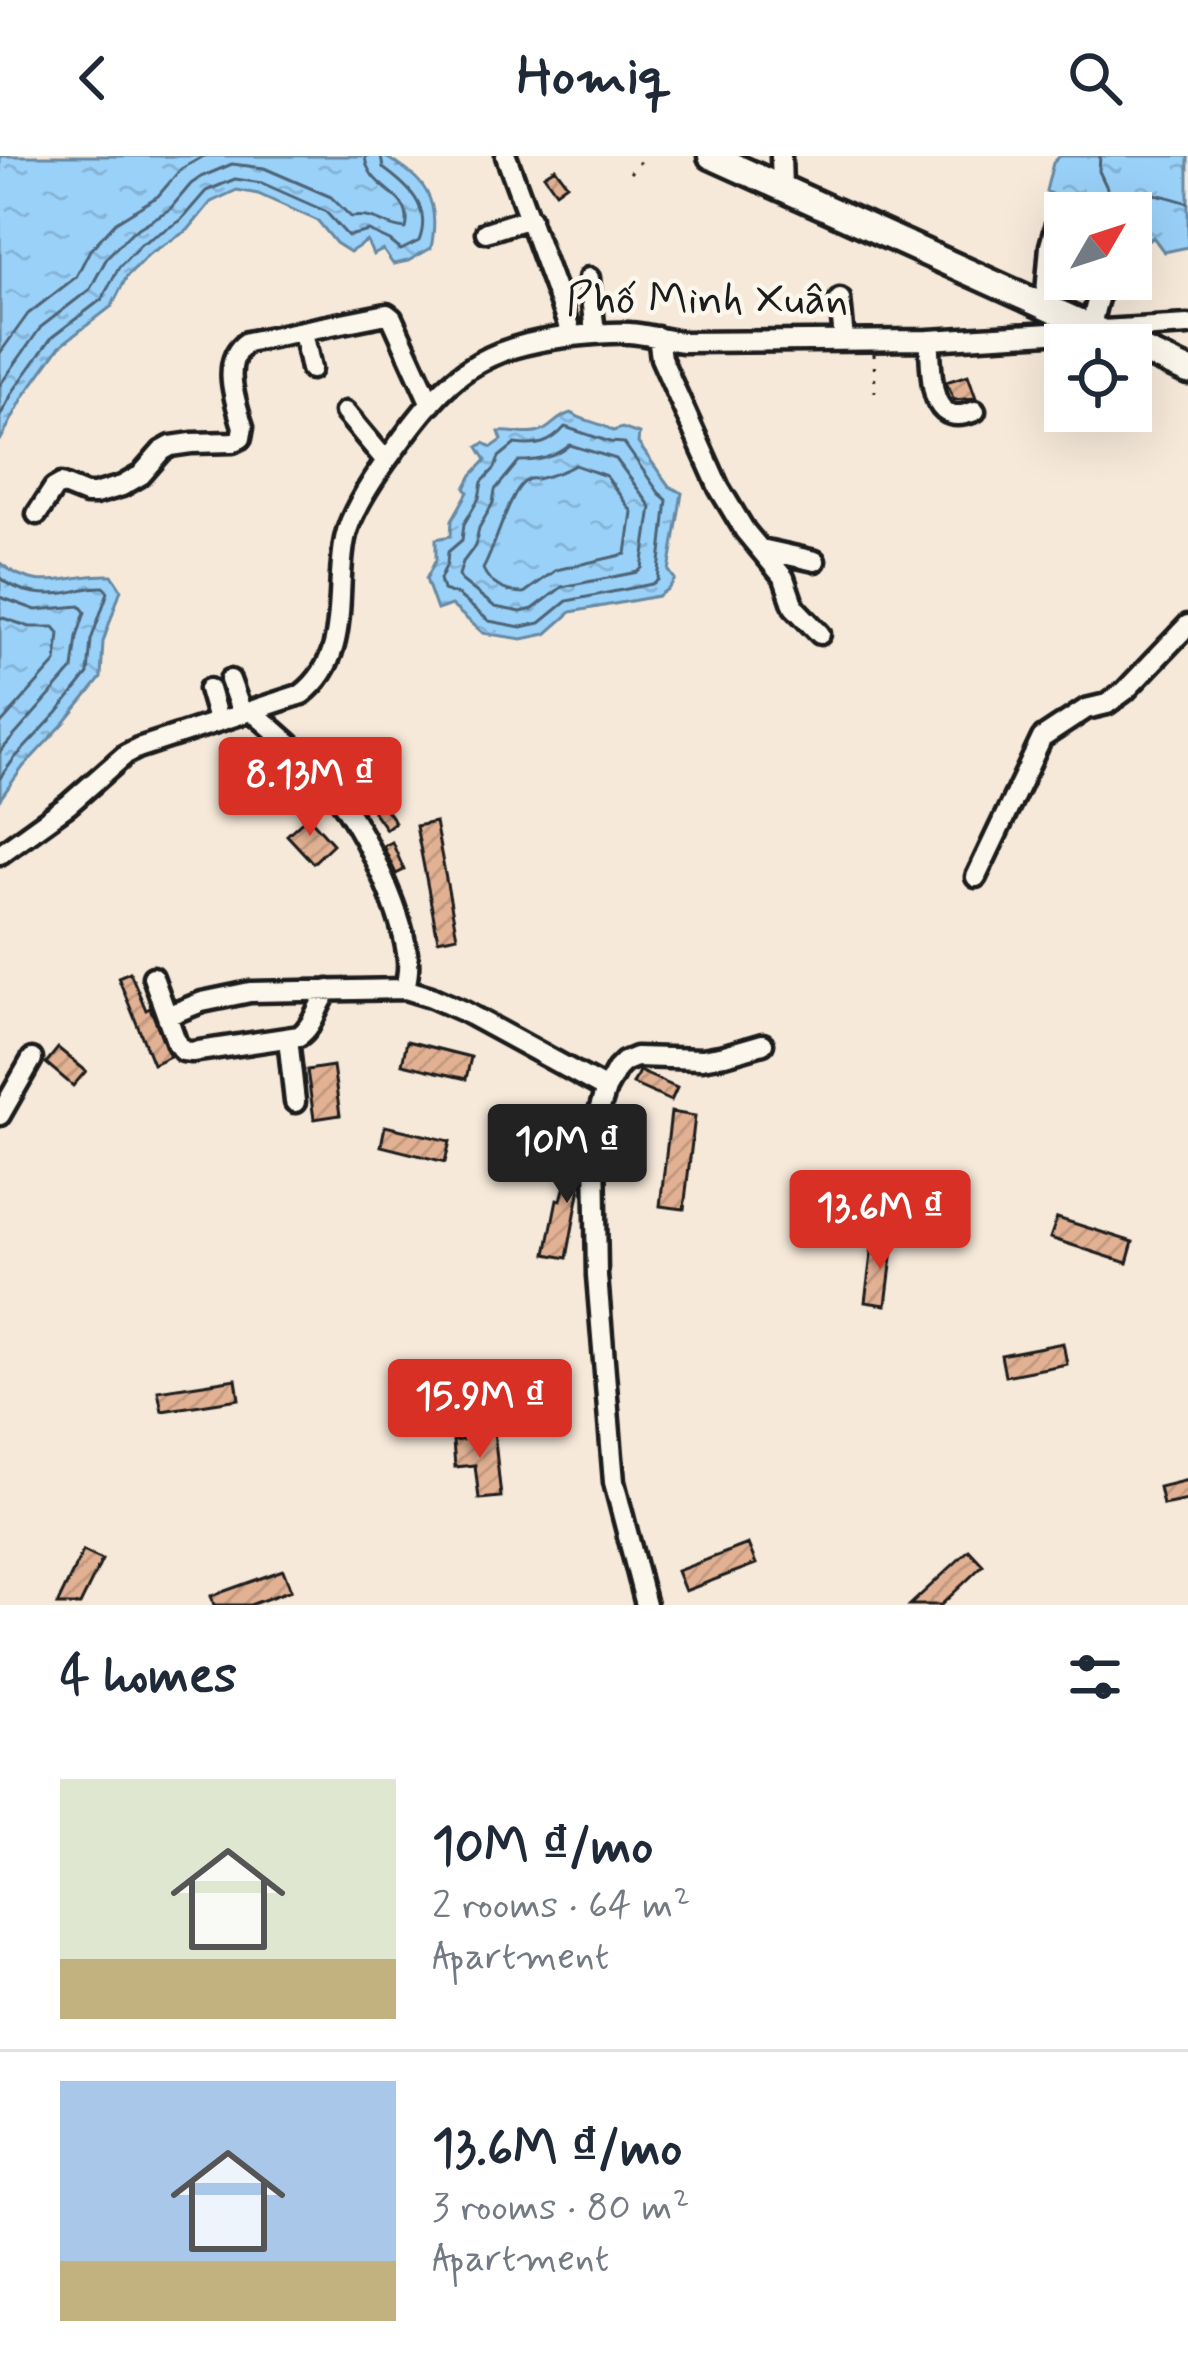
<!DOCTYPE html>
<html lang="en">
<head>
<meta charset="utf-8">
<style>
  :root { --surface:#fff; --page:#f6f6f7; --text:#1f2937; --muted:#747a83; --line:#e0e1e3; --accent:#d93025 }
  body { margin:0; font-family:Mynerve,sans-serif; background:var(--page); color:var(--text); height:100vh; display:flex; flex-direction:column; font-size:45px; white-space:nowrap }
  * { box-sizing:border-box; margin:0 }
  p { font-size:39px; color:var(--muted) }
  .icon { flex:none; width:66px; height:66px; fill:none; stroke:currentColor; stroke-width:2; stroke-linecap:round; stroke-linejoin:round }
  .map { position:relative; height:1449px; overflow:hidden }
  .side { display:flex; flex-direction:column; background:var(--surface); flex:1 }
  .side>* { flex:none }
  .needle { width:78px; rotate:51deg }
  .controls { position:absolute; left:1044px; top:36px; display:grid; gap:24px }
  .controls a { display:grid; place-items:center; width:108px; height:108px; border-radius:0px; background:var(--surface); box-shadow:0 12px 48px #0002; font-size:60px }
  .price { position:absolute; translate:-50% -102px; padding:0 27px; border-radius:12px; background:var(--accent); color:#fff; font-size:39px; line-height:78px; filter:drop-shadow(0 3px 6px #0008) }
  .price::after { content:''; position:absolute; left:50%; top:72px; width:36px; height:27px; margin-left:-18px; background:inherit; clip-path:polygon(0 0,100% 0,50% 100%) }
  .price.active { background:#222; color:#fff }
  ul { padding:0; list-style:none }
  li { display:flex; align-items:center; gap:36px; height:300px; padding:0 60px }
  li+li { border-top:3px solid var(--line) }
  li span { display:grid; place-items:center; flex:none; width:336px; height:240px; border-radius:0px; color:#555 }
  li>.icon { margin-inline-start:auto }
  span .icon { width:144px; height:144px; fill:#fffc; stroke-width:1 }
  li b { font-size:51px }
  h2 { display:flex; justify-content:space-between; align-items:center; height:144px; padding:0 60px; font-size:51px }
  header { display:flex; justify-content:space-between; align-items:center; height:156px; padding:0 60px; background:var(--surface); font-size:54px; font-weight:700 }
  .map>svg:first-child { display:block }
</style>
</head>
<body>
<header><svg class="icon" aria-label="back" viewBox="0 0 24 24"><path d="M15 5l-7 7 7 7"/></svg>Homiq<svg class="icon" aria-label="search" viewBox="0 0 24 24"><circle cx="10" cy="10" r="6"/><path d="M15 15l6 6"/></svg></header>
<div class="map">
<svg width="1188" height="1449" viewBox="0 0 1188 1449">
  <defs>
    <pattern id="water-ripples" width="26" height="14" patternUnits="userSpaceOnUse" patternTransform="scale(3)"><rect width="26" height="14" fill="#9ad1f9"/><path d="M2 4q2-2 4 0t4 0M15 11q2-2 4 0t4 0" fill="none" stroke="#84b3d5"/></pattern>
    <pattern id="building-hatch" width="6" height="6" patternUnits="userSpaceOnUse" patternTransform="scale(3)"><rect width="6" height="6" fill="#e2b193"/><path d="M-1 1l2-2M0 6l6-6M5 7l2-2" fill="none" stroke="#c1987e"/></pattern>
  </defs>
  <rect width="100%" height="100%" fill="#f6e9da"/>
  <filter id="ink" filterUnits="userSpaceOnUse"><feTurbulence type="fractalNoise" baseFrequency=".00833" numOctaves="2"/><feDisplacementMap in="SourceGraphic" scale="24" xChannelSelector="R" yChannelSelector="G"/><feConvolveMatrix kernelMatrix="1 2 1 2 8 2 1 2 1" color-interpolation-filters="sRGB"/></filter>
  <g filter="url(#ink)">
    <path fill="url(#water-ripples)" stroke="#6889a1" stroke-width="3" d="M0,0H383C425,21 441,44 431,92L408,105L393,108L383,94L373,99L367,85L350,96L336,87L318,65L258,38L237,34L211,46L188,74L149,98L127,120L112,150L60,190L24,240L0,285Z
      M1060,0H1188V91L1164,96L1153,81L1131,98V57H1067V47L1046,35L1053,7Z
      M571,257C584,266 601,266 613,275L622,272L639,278L638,287L669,330L682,337L669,415L675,423L669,432L658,440L571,456L546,478L522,483L483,477L451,449L437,454L426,423L436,404V383L451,380L452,364L468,336L465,332L472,319L486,304L478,291L484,287L492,291L502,284L499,276C514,274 530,282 544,274C555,268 557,261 571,257Z
      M0,407C41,440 67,417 112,419L121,433L103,486L101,522L66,565L23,611L0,643Z"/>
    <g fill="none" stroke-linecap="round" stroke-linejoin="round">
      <path stroke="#4e6474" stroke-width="3" d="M1100,0L1099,15L1115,49C1155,36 1146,34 1188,47
        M0,197L28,158L76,121L90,94L116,66L158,40L181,13L204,0
        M0,229L41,171L90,133L108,100L132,76L170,53L191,28L201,21L232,8L264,12L331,41L351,61C378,58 383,71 406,73C415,36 368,36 365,0
        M0,260L14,234L52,181L102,143L119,111L141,88L180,65L206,35L235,23L262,27L325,55L348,80L369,75L390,85L401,94L419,85C432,51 409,31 383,12L381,0
        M565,271L610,286L624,287L659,337L667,344L658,424L652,428L567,445L540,467L521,471L489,465L458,439L443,434L440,423L447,408L448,396L462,384L464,368L479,342L482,326L495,312L499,301L515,288C537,291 550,288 565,271Z
        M570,289L616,303L651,351L642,412L638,416L562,431L533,453L521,456L495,451L461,424L459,419L463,406L475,390L479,372L493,347L495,334L519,305C538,305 555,302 570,289Z
        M575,309L606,320L632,356L626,398L556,414L524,437C506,437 490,429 483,413C495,393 509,334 527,324C530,322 534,323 537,323C550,320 563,316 575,309Z
        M0,422C19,437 42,440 65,437C79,435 90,430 104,431L108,436L91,484L88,518L57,557L14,603L0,622
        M0,441L36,454L80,450L85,456L77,481L73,513L0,596
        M0,461L30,471H54L59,477L56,506L0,569"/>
    </g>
    <path fill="url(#building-hatch)" stroke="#1c1c1c" stroke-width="3" d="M555,12L567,28L556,36L544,19Z
      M968,219L976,242L954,244L946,226Z
      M365,625L395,666L386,673L356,631Z
      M308,660L333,688L313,707L287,679Z
      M435,666L457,780L438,784L416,670Z
      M392,686L404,714L396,718L383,690Z
      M130,816L146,854L150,852L170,900L153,908L118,821Z
      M407,885L471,901L466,923L402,908Z
      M58,892L86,915L73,930L46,907Z
      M333,910L340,959L314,963L307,914Z
      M639,915L677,932L671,945L633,928Z
      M671,956L695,960L684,1053L660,1050Z
      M385,970L450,985L445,1006L381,990Z
      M570,986L582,989V1020L567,1102L546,1098L557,1043L561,1044L571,1007H566Z
      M1057,1062L1133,1086L1127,1107L1050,1082Z
      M873,1083L894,1085L886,1149L865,1146Z
      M1063,1187L1067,1208L1005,1220L1001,1199Z
      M236,1223L239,1243L162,1255L158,1235Z
      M494,1275L501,1341L479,1343L475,1309L455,1311L453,1285L462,1284L461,1278Z
      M1188,1324V1344L1163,1349L1159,1331Z
      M748,1388L756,1408L685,1435L677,1415Z
      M969,1394L983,1409L941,1449H910Z
      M83,1395L102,1404L80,1449H57Z
      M283,1414L291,1434L250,1449H214L211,1440Z"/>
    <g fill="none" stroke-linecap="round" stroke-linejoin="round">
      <g stroke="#1c1c1c" stroke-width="27">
        <path id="minor" d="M506,0L572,180
          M781,0L782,32
          M486,76L530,62
          M589,122L595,177
          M840,143L844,184
          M1045,149L1050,90L1057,65
          M1091,169C1096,152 1097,132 1113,123
          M303,176L311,213
          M658,181L661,202L719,332L745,375L784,422L794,451L820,478
          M929,184C933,216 926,275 975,255
          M345,256L386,305
          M37,358L54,332L61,328L86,338H95L122,330L141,319L162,295L171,290L192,287L233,286L241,282L243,271C235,244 220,204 247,186L387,158L392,162L431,248
          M761,393L815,405
          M230,524L242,557
          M209,533L218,564
          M252,555C284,583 320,612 344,649C369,686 404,760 408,805C409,814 407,824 405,833
          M0,698L68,649L126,598L138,592L302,538C352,499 334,437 345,383C350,356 377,317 394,294C448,218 480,191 573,180C592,178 610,176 629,177C647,178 665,184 683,186L929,184L1188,169
          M976,721L1042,582L1086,553L1107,548L1125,535L1188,469
          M153,821L177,888L183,895L192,896L299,880C314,870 317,849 329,834
          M167,860L202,846L250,836L405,833L431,841L463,855L606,933
          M288,882L295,946
          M0,959L32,903
          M646,1449L614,1326L597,1120L595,996L599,955L606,933L617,913L624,906L636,901L702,903L725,899L763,888"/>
      </g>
      <g stroke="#1c1c1c" stroke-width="33">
        <path id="highway" d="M711,0L1188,215"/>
      </g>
      <path stroke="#1c1c1c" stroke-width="3" stroke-dasharray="3 9" stroke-linecap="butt" d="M630,17L645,0
        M874,198L875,236"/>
      <use href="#minor" stroke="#fbf7ec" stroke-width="18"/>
      <use href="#highway" stroke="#fbf7ec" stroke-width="24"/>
    </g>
  </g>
  <g text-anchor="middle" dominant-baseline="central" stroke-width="9" stroke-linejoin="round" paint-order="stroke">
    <g font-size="45" fill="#1c1c1c" stroke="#fbf7ec">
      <text x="707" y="144">Phố Minh Xuân</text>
    </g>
  </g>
</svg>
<div class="controls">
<a><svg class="needle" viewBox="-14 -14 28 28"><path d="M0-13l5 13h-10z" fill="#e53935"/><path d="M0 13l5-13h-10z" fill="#747a83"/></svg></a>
<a><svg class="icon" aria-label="locate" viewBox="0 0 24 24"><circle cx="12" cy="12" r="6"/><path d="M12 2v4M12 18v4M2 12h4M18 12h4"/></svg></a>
</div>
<b class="price" style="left:310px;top:683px">8.13M ₫</b>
<b class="price active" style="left:567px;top:1050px">10M ₫</b>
<b class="price" style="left:880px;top:1116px">13.6M ₫</b>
<b class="price" style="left:480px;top:1305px">15.9M ₫</b>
</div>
<section class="side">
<h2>4 homes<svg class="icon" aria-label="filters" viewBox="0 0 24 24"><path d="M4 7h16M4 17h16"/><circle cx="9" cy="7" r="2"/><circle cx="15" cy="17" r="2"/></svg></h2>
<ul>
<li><span style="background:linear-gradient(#dfe7d0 75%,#c2b280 0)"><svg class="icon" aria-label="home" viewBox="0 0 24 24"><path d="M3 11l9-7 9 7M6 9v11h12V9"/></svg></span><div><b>10M ₫/mo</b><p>2 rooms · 64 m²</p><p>Apartment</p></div></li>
<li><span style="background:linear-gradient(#a9c7e8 75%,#c2b280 0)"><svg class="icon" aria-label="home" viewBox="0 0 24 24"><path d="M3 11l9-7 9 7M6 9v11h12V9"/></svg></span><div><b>13.6M ₫/mo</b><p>3 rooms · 80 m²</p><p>Apartment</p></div></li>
</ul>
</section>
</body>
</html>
